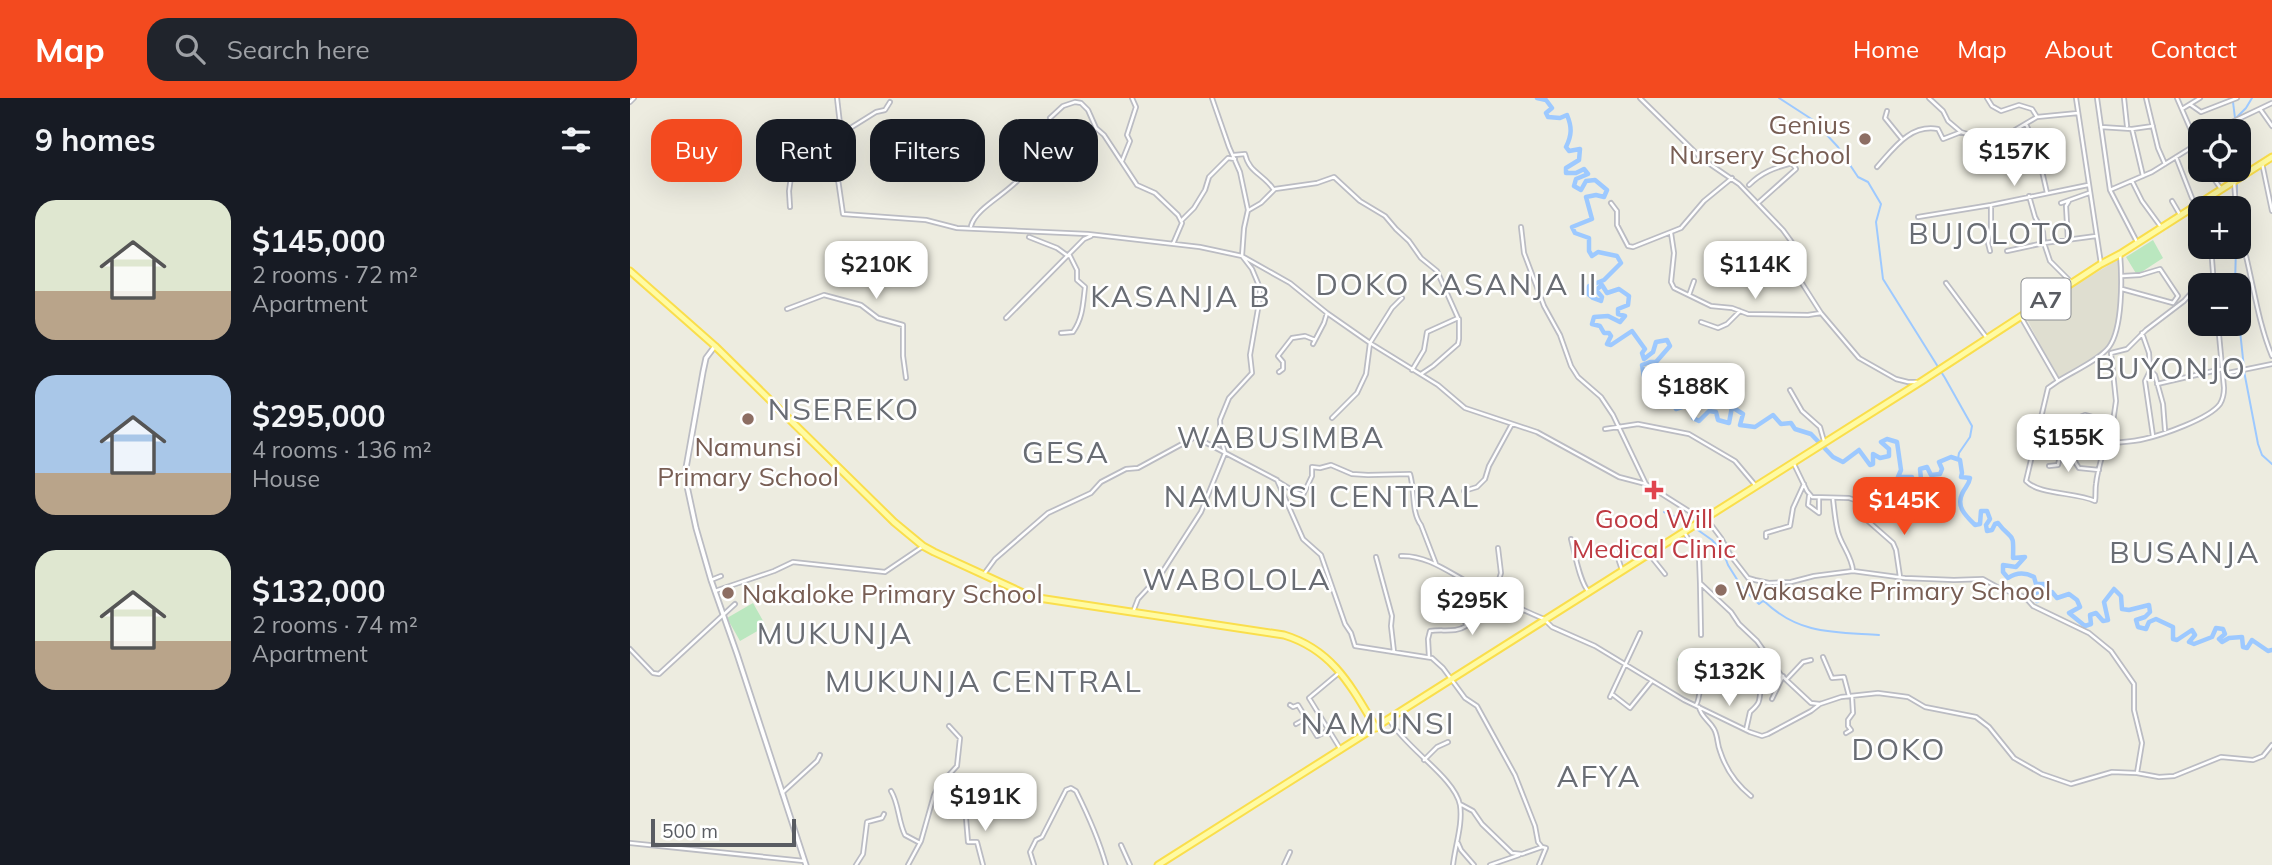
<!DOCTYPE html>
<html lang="en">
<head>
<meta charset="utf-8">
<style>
  :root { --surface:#171b24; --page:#20242c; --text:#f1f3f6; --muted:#9ea1a6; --accent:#f34a1f }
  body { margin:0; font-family:Mulish,sans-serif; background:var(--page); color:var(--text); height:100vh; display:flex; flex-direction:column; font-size:26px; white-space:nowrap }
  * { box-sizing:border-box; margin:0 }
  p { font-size:23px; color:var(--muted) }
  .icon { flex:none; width:38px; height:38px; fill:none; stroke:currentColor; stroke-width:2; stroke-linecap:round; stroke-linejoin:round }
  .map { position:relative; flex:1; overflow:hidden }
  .sheet { display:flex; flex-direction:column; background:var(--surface); width:630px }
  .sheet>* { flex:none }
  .banner { position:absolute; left:21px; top:21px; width:665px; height:63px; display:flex; gap:14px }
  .tools { position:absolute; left:1558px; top:21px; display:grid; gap:14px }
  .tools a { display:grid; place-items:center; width:63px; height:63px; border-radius:14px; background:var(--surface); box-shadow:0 7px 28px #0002; font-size:35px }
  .scale { position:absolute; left:21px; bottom:18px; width:145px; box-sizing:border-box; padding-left:7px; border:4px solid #595c62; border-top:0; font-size:19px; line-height:24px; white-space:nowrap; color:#595c62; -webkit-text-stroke:5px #fff; paint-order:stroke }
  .price { position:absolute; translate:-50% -60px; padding:0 16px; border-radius:14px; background:#fff; color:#222; font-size:23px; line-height:46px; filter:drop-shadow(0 2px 4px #0008) }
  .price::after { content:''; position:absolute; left:50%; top:42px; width:21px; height:16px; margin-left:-10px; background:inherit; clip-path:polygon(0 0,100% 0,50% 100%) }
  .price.on { background:var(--accent); color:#fff }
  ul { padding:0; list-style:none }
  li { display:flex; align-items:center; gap:21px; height:175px; padding:0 35px }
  li span { display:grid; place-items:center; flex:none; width:196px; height:140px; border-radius:21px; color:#555 }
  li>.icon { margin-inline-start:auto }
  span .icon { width:84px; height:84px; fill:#fffc; stroke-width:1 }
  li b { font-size:30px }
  h2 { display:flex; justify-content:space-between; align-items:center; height:84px; padding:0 35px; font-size:30px }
  .tag { padding:0 24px; border-radius:21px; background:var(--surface); box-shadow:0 7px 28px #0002; font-size:24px; line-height:63px }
  .tag.on { background:var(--accent); color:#fff }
  header { display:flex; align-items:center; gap:42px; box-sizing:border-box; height:98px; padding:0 35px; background:var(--accent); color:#fff }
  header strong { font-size:33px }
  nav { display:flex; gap:38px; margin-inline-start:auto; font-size:24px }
  .search { width:490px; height:63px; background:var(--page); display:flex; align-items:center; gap:18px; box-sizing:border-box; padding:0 24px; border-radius:21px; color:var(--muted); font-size:26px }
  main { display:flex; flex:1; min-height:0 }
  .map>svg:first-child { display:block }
</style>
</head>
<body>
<header>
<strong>Map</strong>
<div class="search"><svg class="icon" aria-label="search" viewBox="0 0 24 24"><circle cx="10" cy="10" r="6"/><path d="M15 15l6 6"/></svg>Search here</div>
<nav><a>Home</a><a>Map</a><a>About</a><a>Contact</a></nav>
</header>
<main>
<section class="sheet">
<h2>9 homes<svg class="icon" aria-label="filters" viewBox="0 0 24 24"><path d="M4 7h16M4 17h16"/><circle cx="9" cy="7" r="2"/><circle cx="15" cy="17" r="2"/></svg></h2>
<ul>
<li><span style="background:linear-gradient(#dfe7d0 65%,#b9a48a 0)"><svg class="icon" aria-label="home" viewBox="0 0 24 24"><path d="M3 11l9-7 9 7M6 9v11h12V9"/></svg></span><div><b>$145,000</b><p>2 rooms · 72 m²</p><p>Apartment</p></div></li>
<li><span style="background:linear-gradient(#a9c7e8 70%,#b9a48a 0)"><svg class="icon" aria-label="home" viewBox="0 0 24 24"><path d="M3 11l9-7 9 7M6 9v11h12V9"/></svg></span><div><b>$295,000</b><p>4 rooms · 136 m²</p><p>House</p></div></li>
<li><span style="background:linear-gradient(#dfe7d0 65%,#b9a48a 0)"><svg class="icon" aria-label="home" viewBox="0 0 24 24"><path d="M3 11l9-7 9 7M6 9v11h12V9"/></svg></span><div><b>$132,000</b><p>2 rooms · 74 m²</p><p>Apartment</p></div></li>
</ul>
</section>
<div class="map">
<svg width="1642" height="767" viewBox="0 0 1642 767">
  <rect width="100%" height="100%" fill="#edece0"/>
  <path fill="#dfded0" d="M1489,161L1491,173L1488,219L1482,241L1479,248L1467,257L1428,282L1395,217Z"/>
  <path fill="#bae7bf" d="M1523,142L1533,160L1507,177L1496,159Z
    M123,505L136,528L110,543L97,520Z
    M1067,555L1071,573L1070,583L1055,587L1047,561L1050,558Z"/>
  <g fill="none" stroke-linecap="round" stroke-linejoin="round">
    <path stroke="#9dc9ff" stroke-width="2" d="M1149,0L1183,22L1208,49L1228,79L1238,84L1251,106L1246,124L1253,181L1315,280L1342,328L1340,339L1329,355L1328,361
      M1603,4L1605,20
      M1603,23L1616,10L1622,0
      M1601,29V33
      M1607,85V108
      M1605,187L1606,149
      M1608,214L1614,270
      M1614,273L1628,346L1632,357L1642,366
      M1140,376L1159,364
      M1034,414L1061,426
      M1071,426L1074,424
      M1065,430L1082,442L1093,454L1098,467L1113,491L1129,506L1133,503L1135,504C1170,537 1205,534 1249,537"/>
    <path stroke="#9dc9ff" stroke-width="4.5" d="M907,0L916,2L922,10L916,15L918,19L930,20L937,17C942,29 942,37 936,49L939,53L950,51L949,62L936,70V75H946L954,71L958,76L946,81L944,88L951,92L956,83L965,82L977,92L974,99L966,97L956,99L962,121L942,129L945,135L959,140V153L962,158L968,154L987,158L991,165L974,182L959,188L956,194L963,200L971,203L972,199L966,192L972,187L977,195L989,191L999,198L998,207L988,211V216L995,218L990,224L978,218L964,219L962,226L970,228L974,235H979L981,238L977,246L981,247L1002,233L1015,251L1012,255L1014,261L1023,254L1026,244L1037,242L1040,248L1026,264H1020L1012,267L1014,279L1021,281L1040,268L1047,271L1043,283L1050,287L1052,293L1042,304L1046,311L1058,307L1064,309L1063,320L1069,323L1079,313L1086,314L1088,322L1099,325L1102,309L1113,316L1110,327L1125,329L1143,317L1151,326L1161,325L1165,331L1181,336L1203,359L1213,364L1229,352L1240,367L1243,366V356L1250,360L1259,358V351L1251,344L1257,341L1267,344L1271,372L1268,379H1282L1284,390L1289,392L1294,387L1291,381L1290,371L1297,369L1301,377L1310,376L1312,371L1309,364L1321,359L1330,362L1332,375L1331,379L1340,380C1339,387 1335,389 1332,396C1326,409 1336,418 1345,427L1350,426L1351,413H1357L1360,421L1356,427L1357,433L1362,432L1365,426L1368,425C1382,444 1384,431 1383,460L1395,459L1386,469L1373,467V474L1378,480C1387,474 1395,474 1404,479L1406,486H1414L1412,492L1402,497L1407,503L1422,494L1427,500L1439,496L1447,502L1450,509L1439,515L1455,528L1461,526L1460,517L1466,515L1473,523L1478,522L1474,504L1484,491L1491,498L1492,511L1499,512L1519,507L1520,514L1515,519L1506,522L1508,529L1516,531L1519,524L1526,521L1543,529V541L1547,542L1562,532L1565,537L1559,544L1564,546L1582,539L1586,530L1593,531L1595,536L1589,541L1592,544L1599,540L1612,539L1613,549L1617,550L1622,542L1638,553L1642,552"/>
    <g stroke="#bbbcc3" stroke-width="6">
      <path id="minor" d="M207,0L210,26L203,47L213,116L296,122L327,130L458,136L570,149L612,158L660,185L697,215L740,245L808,287L835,310L907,334L989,379L1016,386L1073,422
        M1010,0L1071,60L1109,86L1153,132L1166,150L1165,171L1168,179L1191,215L1229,260L1266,281L1278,284H1287
        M1299,0L1313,13L1318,23L1331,34L1360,43L1373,39L1407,19L1448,15
        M1357,0L1362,8L1371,13L1389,7L1402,11L1407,19
        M1446,0L1471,166
        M1467,0L1480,92L1507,144
        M1494,0L1497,28
        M1516,0L1528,50L1535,66
        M1547,0L1570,53
        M0,4L4,0
        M1561,7L1571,14L1607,0
        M1552,11L1570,0
        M1630,11L1642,28
        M1257,13L1255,20L1272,41
        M420,20L433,8L445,4L451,5L458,12L466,30L474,37L507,87L525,95L548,117L552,125L543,146
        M1396,26L1407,51L1417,95
        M1471,29L1502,31L1523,28
        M1502,31L1513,78
        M1583,33L1642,5
        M206,39L246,14L255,12L260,4
        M604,57L615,56C619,75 634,76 644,92
        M1546,59L1562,100L1571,110
        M492,63L500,43L497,37L506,9L502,0
        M1632,65L1642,113
        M1247,69C1264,50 1280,26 1308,31L1313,41L1331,34
        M1578,72L1591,91
        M1502,83L1512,103L1531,129
        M1604,83L1606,110
        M1119,87C1132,74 1144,70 1162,65L1166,71L1128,105
        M1480,92L1522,74L1567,46
        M1399,98L1405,119L1413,134L1414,145L1420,163L1442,185
        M1542,103L1549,115
        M981,105L987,113V127L998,148L1003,149L1051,130L1074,103L1102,80
        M1431,105L1459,95
        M160,109L159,93L161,79L199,44L203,47
        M619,112L631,105L645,91L687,85L704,79L730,103L755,118L766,131L779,143L791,160L807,173L828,220L797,234L794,252L782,272
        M1288,119L1361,107L1458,87
        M551,123L564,110L575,92L579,79L598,60L605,61
        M341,128C345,111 376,96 388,82L393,48V39L402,33
        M891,129L894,155L914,208L930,237L941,268L948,279L971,299L983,317L1016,386
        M1041,135L1044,155L1041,184L1044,190L1081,208L1102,210L1118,216L1178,217L1191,215
        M399,139L427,150L438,158
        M1438,143L1436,108L1439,103
        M1581,149L1584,187
        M1360,153L1358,145L1361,130V107
        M1377,153L1414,145L1466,138
        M1616,158C1624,191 1629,227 1642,258
        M1135,171H1166
        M1492,178L1510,177L1530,171L1548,198L1543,205L1492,191
        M1316,185L1357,240
        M1574,187L1584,184
        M1059,197L1064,183
        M157,211L194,197L231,207L248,220L273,227V258L276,280
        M1391,219L1428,283C1442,274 1469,262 1479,249C1493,230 1492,179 1490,156
        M376,220L454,141L461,138
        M1071,224L1088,230L1097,226L1110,213
        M431,235L443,234C453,220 453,205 455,189L447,182V172L439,156
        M1512,235L1519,255L1520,272L1525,277L1533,306L1535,332
        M683,246L694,225L697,215
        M1520,273L1515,283L1523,338
        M649,274L653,271V264L648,258L662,240L675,238L685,242
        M791,276L803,268L828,246L829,241V221
        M1593,276L1642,266
        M1428,283L1418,290L1396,383C1409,397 1446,394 1465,403C1466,397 1465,391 1466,386C1468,365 1478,345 1480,324L1455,317L1445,321C1439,334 1440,359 1449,370L1469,372
        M1527,286L1592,271
        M1160,292L1172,313L1190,329L1194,343
        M702,320L727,295L736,276L740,245L762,210L772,200
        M975,331L1008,326L1059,336L1105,363L1126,388
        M1480,345L1486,303L1481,255L1497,251L1516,232L1554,203L1562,194L1570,189
        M1475,346C1488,344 1502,344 1514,341C1532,337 1579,321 1590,306C1593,301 1594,296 1594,290L1588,226
        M1163,364L1177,393L1182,399L1219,400L1225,402L1238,423L1263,445L1266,452L1270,479
        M1419,368L1428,367L1433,345L1438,342L1442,344
        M649,384L665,394L673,397L682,378V369L690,370L701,367L722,376L738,377L780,376C785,392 781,414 791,427L806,466
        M834,393L847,389L855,381L859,368L882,326
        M1179,398L1178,407L1189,415V400
        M1203,401C1204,410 1205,421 1207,430C1209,445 1222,457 1223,473
        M1076,420L1091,440L1101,458L1118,480L1125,482L1139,485L1161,484L1184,478L1223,473L1275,480L1324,482L1353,481L1371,491L1395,499L1403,508L1459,535L1481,553L1504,586V612L1512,645L1507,675
        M1054,434L1069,458L1070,485L1101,514L1109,526L1127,543L1151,577L1181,605L1190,606L1211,599L1248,595L1278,599L1295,609L1346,619L1359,629L1384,660L1412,676L1441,686L1482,674L1507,675L1529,679L1544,678L1591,659L1623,662L1633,658L1642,647
        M1136,439V435L1160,428L1163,410L1174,386
        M941,441C945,456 950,485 959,494
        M984,448L992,472
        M1019,456L1035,476
        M771,458C798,457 821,476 845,488C868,500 890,511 914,521L922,529L965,548L1054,602L1120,634L1132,638L1138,636L1181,613L1190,606
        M746,459L762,518L761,528L764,554
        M354,476L365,461L418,415L461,395L471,384L496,371L508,370L565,339L647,382L673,441L691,457L715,526L721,535L725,548L802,560L813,570L835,600L847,608L885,677L905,728L908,744L912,749L916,750L909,767
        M81,482L91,478
        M1070,485L1071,537
        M85,493L144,473L163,464L255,474L292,449
        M864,498L871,475L868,450
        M503,514L508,501L531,476L571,414L595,355L591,341L590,322L599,300L622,275L620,257L629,205L630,190L622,171L612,158L614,130L618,112L610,74L599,49L582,0
        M0,551L23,575L29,576L105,506
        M799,559L798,541L800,533C812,531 826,535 836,528L834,519L823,502L826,491L835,487
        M1193,559L1202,580L1214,579L1219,598
        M710,574L679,600L711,652
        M1157,581L1173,564L1181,562
        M982,596L1000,610L1021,584
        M980,599L1010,535
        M1142,601L1153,578
        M660,607L663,609L668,607L687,638L699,632
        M1066,607C1070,602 1070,586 1072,578
        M1069,609C1071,619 1079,622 1084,631C1088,638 1087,646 1090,653C1096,672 1106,686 1121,698
        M760,623C777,651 825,680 830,707C833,726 825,748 823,767
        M666,626L675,621
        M1116,632L1120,614C1131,604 1129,604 1131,588
        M1216,635L1221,632L1218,628V622L1223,615L1222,598
        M794,662L807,649L818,644
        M261,693C269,706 268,723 275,737L290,745
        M152,695L187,663L190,657
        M830,706L843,713L852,726L882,755L892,756L912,749
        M335,708L338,744H347L353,767
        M0,745L174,763
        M828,745L831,752L844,767
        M491,747L500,767
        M226,767L233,756L237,724L252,720L254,716
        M278,767L291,743L304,697L308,689L327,668L330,640L319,628
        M404,767L400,754L406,742L412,739L436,692L441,690L446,693C458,717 469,742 476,767
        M654,767L660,754
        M860,767L889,757"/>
    </g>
    <g stroke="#bbbcc3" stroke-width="7">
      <path id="tertiary" d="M85,248L76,260L73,274L56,370L57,388L66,430L81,482L107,556L176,767"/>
    </g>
    <g stroke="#fade4c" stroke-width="9">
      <path id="primary" d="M0,173L85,248L264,424L293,448L304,454L402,499L654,537C703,552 721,588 746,630
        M528,767L1292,283L1471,166L1490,156L1642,59"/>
    </g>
    <use href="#minor" stroke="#fff" stroke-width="2.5"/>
    <use href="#tertiary" stroke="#fff" stroke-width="3.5"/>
    <use href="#primary" stroke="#fffba2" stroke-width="5"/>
  </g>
  <g fill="#8d6e63" stroke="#fff" stroke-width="2.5">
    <circle cx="1235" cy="41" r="7"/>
    <circle cx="118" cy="321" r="7"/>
    <circle cx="1091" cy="492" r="7"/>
    <circle cx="98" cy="495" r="7"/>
  </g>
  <path fill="#e0444e" stroke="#fff" stroke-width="2.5" d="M1020.5 381.5h7v7h7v7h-7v7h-7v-7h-7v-7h7z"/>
  <g text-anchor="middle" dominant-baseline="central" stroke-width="5" stroke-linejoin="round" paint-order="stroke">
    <rect fill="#fff" stroke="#8b8d91" stroke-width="2" x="1391.5" y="180.5" width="49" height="41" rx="5"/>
    <g font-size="24" font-weight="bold" fill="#595c62">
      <text x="1416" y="201">A7</text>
    </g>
    <g font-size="26" fill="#785e54" stroke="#fff" text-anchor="start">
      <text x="1221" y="26" text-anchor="end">Genius<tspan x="1221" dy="30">Nursery School</tspan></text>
      <text x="118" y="348" text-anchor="middle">Namunsi<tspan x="118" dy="30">Primary School</tspan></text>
      <text x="1105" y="492">Wakasake Primary School</text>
      <text x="112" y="495">Nakaloke Primary School</text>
    </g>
    <g font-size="26" fill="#be3a42" stroke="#fff">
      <text x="1024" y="420">Good Will<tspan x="1024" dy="30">Medical Clinic</tspan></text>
    </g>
    <g font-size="30" letter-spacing="2" fill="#696d74" stroke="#fff">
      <text x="1362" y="135">BUJOLOTO</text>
      <text x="827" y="186">DOKO KASANJA II</text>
      <text x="551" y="198">KASANJA B</text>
      <text x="1541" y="270">BUYONJO</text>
      <text x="214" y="311">NSEREKO</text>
      <text x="651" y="339">WABUSIMBA</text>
      <text x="436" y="354">GESA</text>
      <text x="692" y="398">NAMUNSI CENTRAL</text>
      <text x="1555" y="454">BUSANJA</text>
      <text x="607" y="481">WABOLOLA</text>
      <text x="205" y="535">MUKUNJA</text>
      <text x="354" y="583">MUKUNJA CENTRAL</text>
      <text x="748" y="625">NAMUNSI</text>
      <text x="1269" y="651">DOKO</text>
      <text x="969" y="678">AFYA</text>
    </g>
  </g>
</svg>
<div class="tools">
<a><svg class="icon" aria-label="locate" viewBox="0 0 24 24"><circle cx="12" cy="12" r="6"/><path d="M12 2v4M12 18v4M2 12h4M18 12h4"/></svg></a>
<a>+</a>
<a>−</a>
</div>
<div class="scale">500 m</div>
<b class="price" style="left:1384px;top:90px">$157K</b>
<b class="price" style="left:246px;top:203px">$210K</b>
<b class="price" style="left:1125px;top:203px">$114K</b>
<b class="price" style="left:1063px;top:325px">$188K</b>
<b class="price" style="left:1438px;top:376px">$155K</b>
<b class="price on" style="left:1274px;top:439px">$145K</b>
<b class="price" style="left:842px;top:539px">$295K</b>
<b class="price" style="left:1099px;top:610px">$132K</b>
<b class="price" style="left:355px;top:735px">$191K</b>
<div class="banner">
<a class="tag on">Buy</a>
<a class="tag">Rent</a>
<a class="tag">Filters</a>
<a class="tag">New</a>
</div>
</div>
</main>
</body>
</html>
